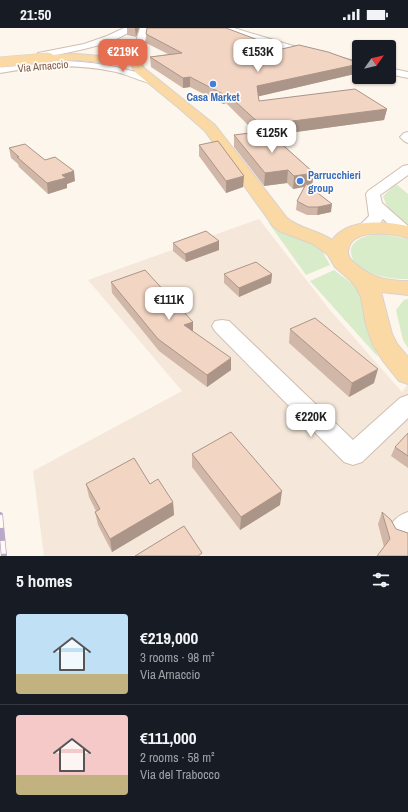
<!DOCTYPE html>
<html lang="en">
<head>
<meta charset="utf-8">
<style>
  :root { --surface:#171b24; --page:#242831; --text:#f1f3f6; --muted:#9ea1a6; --line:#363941; --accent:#e76f51 }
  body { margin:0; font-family:"Archivo Narrow",sans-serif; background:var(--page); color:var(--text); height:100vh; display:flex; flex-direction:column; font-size:15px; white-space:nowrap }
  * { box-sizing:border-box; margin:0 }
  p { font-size:13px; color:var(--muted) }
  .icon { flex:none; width:22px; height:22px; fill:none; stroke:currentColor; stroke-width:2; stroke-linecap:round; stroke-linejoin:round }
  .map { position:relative; height:528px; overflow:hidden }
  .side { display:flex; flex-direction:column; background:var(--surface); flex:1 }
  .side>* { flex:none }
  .needle { width:26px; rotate:56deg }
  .tools { position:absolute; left:352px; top:12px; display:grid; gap:8px }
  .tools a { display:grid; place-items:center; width:44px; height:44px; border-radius:4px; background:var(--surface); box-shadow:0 1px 3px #0004; font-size:20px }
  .price { position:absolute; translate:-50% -34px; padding:0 9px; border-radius:8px; background:#fff; color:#222; font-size:13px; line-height:26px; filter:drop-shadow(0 1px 2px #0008) }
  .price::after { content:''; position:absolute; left:50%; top:24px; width:12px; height:9px; margin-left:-6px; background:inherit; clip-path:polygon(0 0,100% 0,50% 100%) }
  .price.active { background:var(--accent); color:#fff }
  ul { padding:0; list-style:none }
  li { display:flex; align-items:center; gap:12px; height:100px; padding:0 16px }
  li+li { border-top:1px solid var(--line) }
  li span { display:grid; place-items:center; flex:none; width:112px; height:80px; border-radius:4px; color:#555 }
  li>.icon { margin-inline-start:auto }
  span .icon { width:48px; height:48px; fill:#fffc; stroke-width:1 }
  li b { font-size:17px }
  h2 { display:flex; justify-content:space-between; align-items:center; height:48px; padding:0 16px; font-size:17px }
  .status { display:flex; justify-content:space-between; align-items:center; height:28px; padding:0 20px; background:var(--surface); direction:ltr }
  .status svg { height:11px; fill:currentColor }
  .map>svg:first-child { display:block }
</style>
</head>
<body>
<div class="status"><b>21:50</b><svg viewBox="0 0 49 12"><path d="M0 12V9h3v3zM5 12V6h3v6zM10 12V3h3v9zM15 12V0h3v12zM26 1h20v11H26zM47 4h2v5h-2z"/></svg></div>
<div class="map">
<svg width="408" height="528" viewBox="0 0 408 528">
  <rect width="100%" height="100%" fill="#fdf6ec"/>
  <path fill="#f5e8da" d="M259,191L329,281L402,364L408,356V528H44L33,443L182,363L88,252Z"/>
  <path fill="#d8ecc9" d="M396,156L408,166V199L388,181L383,168Z
    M268,194L285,206L312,215L321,221L330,237L306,247Z
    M381,206L408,211V251C390,252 348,245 351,220C357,208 370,207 381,206Z
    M334,242L359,261L368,301L378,329L310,253Z
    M408,271V320L403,312L396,282L404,272Z"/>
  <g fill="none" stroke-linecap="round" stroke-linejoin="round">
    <g stroke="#d1beb0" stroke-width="2">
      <path id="minor" d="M124,0H134C117,17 65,25 41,30L37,27L38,25L84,16L107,8Z
        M222,0H234L290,17L359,34V40L284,21Z
        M57,33C91,33 121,38 153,50L155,52L150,55C137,52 125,45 111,43C74,35 37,38 0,45V39Z
        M389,40L408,44V50L389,46Z
        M408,104V115L404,113L400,109L404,105Z
        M408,137V147L380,167L382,175L408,198V207L400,206L383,191C377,200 369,207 359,204L356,201L369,188L366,166L368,163L403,138Z
        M222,292L229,293L353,412L400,370L408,367V390L362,434L353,437L344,434L215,303L212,298L215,293Z
        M408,484V514L402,516L392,512L388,503C393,492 397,488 408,484Z"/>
    </g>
    <g stroke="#d6c0b0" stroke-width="2">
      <path id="secondary" d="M140,0H148L140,36L107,35L106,33L107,31H131Z"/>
    </g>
    <g stroke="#dad1cd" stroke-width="2">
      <path id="primary" d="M76,26L139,31L144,40L215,97L287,190C300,201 318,202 332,212C348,190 385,193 408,198V210C394,206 355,200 349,219C348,222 347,225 349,228C350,232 354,234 357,237C372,250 389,253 408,253V267L381,264L392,306L397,316L408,329V356L399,353L383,333L373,317L366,297L361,269L356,259L351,253L335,239L328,227L313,216L279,203L273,198L205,103L180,81L135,44L131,36L76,32L49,33L44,30L49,27Z"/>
    </g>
    <use href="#minor" fill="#fff" fill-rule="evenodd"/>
    <use href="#secondary" fill="#fff" fill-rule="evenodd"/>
    <use href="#primary" fill="#fbd9a5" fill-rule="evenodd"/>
    <g stroke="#b9a8c9" stroke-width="6">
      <path id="rail" d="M0,487L4,528"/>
    </g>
    <use href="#rail" stroke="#fffaf3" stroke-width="4.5" stroke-dasharray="13" stroke-linecap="butt"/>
    <g stroke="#dad1cd" stroke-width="11" stroke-linecap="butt">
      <path id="primary-bridge" d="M0,34L49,30"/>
    </g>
    <use href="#primary-bridge" stroke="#fbd9a5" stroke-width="10"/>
  </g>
  <path fill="#d1b7a8" d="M127,0H139L136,9L127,7Z
    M146,6L282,21L359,35V45L259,68V73L387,81L384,92L272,107L314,145L312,157L308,158L331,184L317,187H307L296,182L297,173L305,159L293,161L287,155L264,158L234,119V107L255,104L226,75L223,76L190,59L183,60L151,39L150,29L168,26L146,15Z
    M199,117L244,148L243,159L226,165L199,128Z
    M9,120L45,132L75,153L67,156V160L48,166L19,139L18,136L11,130Z
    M219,213V222L186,234L173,223V215Z
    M224,246H272L271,255L239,269L224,255Z
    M111,254L193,294V304L231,342L207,359L159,323L112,265Z
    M290,301L374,355L349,369L289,315Z
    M408,405V440L391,428L395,419Z
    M192,426L280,477L240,502L192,439Z
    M86,456H150L173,474L174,487L112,524L98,497L95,484L96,483L89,469Z
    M382,484L408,528L384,519L378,496Z"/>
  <path fill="#aa9588" d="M135,0H139L136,9L135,1Z
    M359,36V45L256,69L257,58Z
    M190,49V59L183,60V50Z
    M226,65V75L223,76V66Z
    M387,81L384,92L260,109L261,97Z
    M288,142L287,155L264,158L265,145Z
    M74,143L75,153L67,156V160L48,166L47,155L62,147Z
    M314,145L312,157L293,161L294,148Z
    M244,148L243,159L226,165V153Z
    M332,176L331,184L317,187L318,179Z
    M219,213V222L186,234L185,226Z
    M272,246L271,255L239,269V260Z
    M193,294V306L184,297Z
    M231,330V342L207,359V347Z
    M378,341L374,355L349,369L352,355Z
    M282,463L280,477L240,502L241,489Z
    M173,474L174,487L112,524L110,511Z"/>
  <path fill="#f3d5c3" stroke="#aa9588" d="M147,0H226L282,21L299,17L328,24L359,35V36L257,58L259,73L355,61L387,81L261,97L226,65L223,66L190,49L183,50L150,29L182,25L146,6Z
    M267,103L314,145L294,148L288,142L265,145L234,107Z
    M218,113L244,148L226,153L199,117Z
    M25,116L45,132L55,129L74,143L62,147L66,150L47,155L17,129H19L9,120Z
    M306,156L332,176L318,179H308L297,173Z
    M206,203L219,213L185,226L173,215Z
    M256,234L272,246L239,260L224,246Z
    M145,242L193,294L184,297L231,330L207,347L158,311L111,254Z
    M315,290L378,341L352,355L290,301Z
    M231,404L282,463L241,489L192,426Z
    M408,405V428L395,419Z
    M134,430L150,456L158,451L173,474L110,511L95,484L100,481L86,456Z
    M382,484L391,492L396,501L408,505V528H377L390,511Z
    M184,498L202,525L198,528H135Z"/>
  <g fill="#3f7fe0" stroke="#fffaf3" stroke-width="1.5">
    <circle cx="213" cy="56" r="4"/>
    <circle cx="300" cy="153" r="4"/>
  </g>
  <g text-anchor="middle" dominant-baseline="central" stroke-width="3.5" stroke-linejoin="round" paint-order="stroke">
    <g font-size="11" fill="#7a5c4d" stroke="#fffaf3">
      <text transform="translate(43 38) rotate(-5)">Via Arnaccio</text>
    </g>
    <g font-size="11" font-weight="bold" fill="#366cbe" stroke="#fffaf3">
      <text x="213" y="69">Casa Market</text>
      <text x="308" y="147" text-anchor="start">Parrucchieri<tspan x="308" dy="13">group</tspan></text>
    </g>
  </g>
</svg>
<div class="tools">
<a><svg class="needle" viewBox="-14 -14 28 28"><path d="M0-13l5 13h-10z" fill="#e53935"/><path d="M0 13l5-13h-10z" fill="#9ea1a6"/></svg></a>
</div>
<b class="price active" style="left:123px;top:45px">€219K</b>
<b class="price" style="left:258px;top:45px">€153K</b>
<b class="price" style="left:272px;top:126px">€125K</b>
<b class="price" style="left:169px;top:293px">€111K</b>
<b class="price" style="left:311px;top:410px">€220K</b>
</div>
<section class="side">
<h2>5 homes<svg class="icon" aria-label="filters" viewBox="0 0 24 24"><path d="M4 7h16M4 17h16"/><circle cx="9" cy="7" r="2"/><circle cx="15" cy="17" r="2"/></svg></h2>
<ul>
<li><span style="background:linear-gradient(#bfe0f5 75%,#c2b280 0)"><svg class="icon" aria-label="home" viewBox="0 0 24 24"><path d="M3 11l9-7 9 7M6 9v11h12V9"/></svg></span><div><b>€219,000</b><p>3 rooms · 98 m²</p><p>Via Arnaccio</p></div></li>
<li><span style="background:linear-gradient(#f6c9c9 75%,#c2b280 0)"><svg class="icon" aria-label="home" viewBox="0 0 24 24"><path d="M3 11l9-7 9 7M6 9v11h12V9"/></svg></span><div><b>€111,000</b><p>2 rooms · 58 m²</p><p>Via del Trabocco</p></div></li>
</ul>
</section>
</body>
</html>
